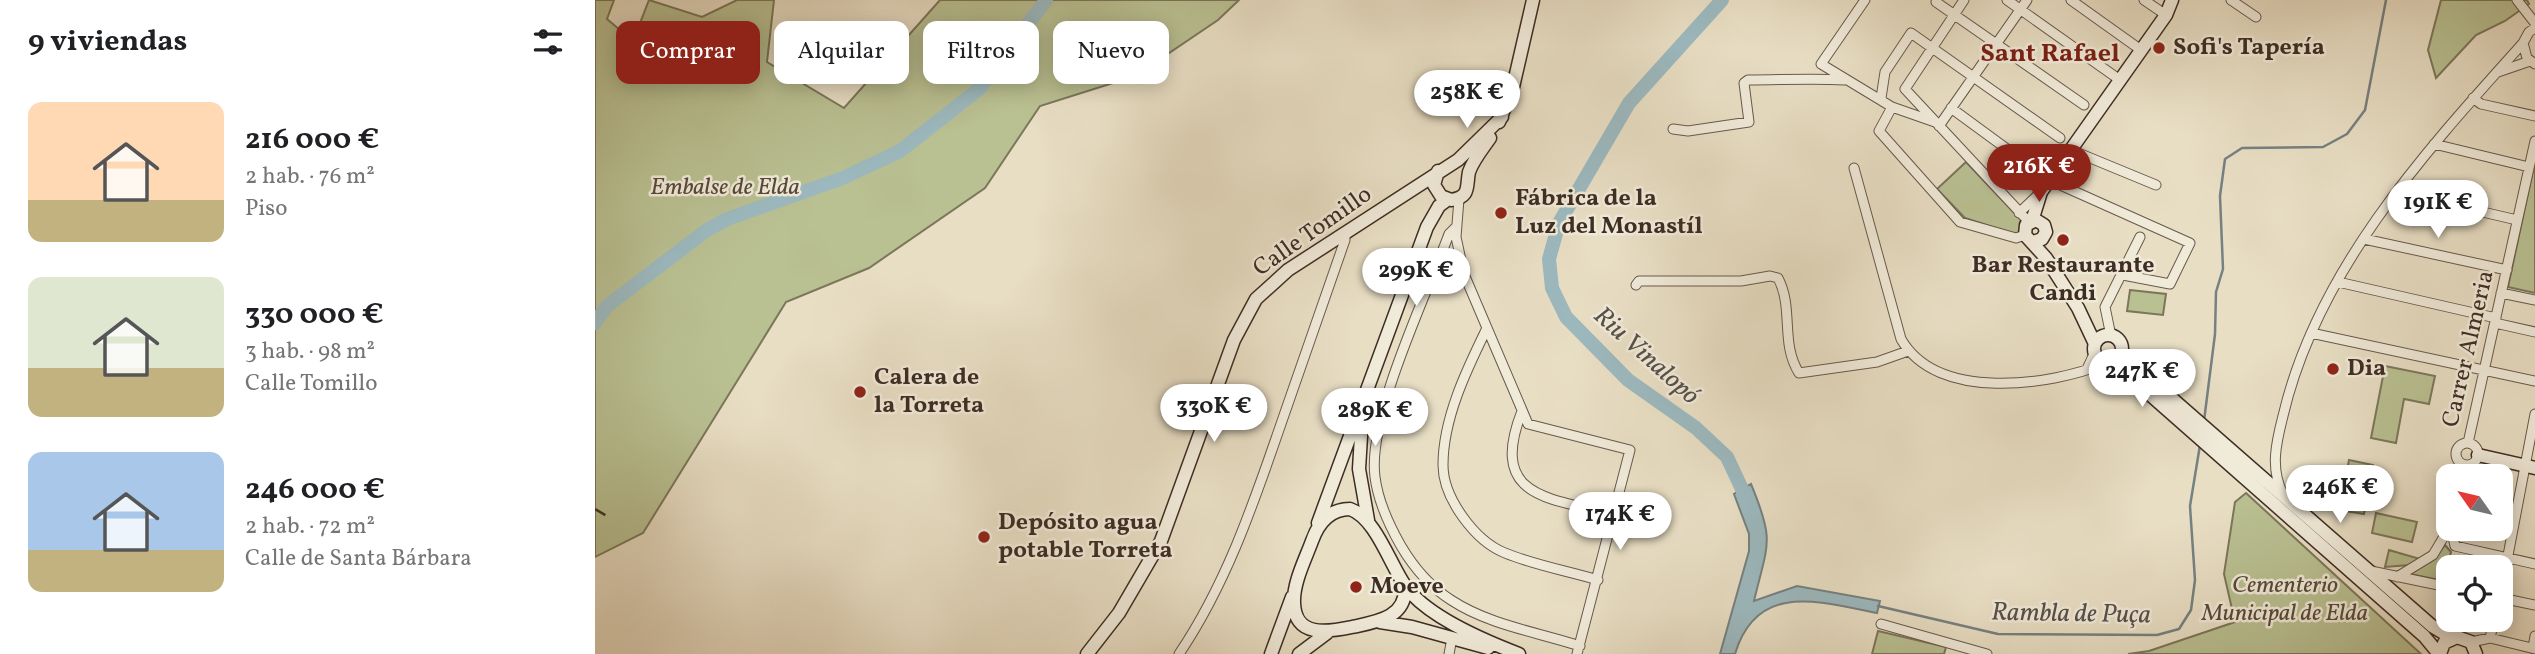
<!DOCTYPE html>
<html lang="es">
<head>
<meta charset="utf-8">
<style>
  :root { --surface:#fff; --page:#f2f2f2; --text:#202124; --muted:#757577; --accent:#8f2418 }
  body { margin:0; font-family:Vollkorn,serif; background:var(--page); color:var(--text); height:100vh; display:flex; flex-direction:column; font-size:26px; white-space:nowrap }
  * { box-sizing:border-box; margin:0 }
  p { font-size:23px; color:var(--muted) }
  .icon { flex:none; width:38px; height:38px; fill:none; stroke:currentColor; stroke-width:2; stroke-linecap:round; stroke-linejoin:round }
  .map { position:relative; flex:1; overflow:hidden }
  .drawer { display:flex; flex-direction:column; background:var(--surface); width:595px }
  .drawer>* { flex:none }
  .top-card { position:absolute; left:21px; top:21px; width:665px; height:63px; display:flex; gap:14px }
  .needle { width:46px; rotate:304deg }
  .buttons { position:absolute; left:1841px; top:464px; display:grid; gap:14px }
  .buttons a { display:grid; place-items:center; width:77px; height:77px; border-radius:14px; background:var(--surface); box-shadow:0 4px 18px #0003; font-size:35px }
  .price { position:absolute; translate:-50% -60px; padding:0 16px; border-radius:24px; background:#fff; color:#222; font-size:23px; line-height:46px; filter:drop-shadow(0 2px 4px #0008) }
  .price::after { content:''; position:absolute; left:50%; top:42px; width:21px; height:16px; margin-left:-10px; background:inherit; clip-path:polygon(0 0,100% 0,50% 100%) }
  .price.current { background:var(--accent); color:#fff }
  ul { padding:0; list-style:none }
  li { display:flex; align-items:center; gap:21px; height:175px; padding:0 28px }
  li span { display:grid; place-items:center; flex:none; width:196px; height:140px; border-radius:14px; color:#555 }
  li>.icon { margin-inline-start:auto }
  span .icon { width:84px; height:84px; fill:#fffc; stroke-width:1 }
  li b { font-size:30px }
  h2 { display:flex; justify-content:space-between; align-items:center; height:84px; padding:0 28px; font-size:30px }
  .chip { padding:0 24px; border-radius:14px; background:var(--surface); box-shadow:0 4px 18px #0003; font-size:24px; line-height:63px }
  .chip.current { background:var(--accent); color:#fff }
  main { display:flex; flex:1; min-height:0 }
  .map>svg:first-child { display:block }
</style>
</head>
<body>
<main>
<section class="drawer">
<h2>9 viviendas<svg class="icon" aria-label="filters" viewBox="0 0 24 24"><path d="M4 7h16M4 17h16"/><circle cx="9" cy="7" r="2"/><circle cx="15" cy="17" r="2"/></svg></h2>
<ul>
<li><span style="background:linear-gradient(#ffd9b3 70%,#c2b280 0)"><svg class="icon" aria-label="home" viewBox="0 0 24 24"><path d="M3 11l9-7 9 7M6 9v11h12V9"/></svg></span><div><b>216 000 €</b><p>2 hab. · 76 m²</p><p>Piso</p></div></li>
<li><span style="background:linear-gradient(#dfe7d0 65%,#c2b280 0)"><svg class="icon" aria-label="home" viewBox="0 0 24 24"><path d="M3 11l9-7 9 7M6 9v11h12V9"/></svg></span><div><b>330 000 €</b><p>3 hab. · 98 m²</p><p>Calle Tomillo</p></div></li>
<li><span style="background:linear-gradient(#a9c7e8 70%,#c2b280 0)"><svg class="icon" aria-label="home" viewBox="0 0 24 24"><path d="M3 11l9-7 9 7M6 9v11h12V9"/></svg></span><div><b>246 000 €</b><p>2 hab. · 72 m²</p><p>Calle de Santa Bárbara</p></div></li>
</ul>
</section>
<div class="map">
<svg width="1940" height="654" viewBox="0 0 1940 654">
  <rect width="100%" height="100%" fill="#e8dec4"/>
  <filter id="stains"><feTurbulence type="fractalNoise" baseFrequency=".00286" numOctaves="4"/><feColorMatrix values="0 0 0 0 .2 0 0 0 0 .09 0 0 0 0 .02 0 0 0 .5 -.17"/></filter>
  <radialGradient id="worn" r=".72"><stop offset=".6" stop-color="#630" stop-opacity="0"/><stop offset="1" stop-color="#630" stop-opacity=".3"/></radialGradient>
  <path fill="#b9c092" stroke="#7c765b" stroke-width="2" d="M0,0H19L12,19L38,41L54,0L107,17L142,0H179L172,62L249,108L345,0H644L623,20L540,76L445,106L390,188L274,268L191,302L48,533L0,557Z
    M1846,0H1932L1934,4L1910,21L1881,35L1841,78L1833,50Z
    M1940,161V293L1913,287Z
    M1371,162L1428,222L1425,233L1419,234L1370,218L1342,189Z
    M1535,290L1571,294L1568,315L1532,311Z
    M1790,366L1840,376L1834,404L1809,399L1801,443L1776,438Z
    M1754,460L1778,465L1769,514L1744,510Z
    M1651,493L1826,654H1533L1554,651L1640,622L1629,574L1640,502Z
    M1781,513L1822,522L1817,542L1777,533Z
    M1850,545L1856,552L1849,581L1815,574L1840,558Z
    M1794,550L1825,559L1815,565L1790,567Z
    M1283,631L1351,647L1349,654H1277Z"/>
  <path fill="#9cb9bf" stroke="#768181" stroke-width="2" d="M1156,484C1180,542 1173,542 1159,601L1202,586L1285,601L1282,613C1225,602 1162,581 1140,654H1125L1154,551V534L1139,494Z"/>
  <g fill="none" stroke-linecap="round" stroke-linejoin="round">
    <path stroke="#768181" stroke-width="2.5" d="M1609,421L1620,334L1621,292L1628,269L1625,196L1630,159L1647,148L1728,147L1752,134L1770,110L1791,0
      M1283,606L1403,634L1562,635L1584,629L1596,610L1600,580L1595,506L1605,445"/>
    <path stroke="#9cb9bf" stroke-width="14" d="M1127,0L1034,103L964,223L954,259L957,288L971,317L1033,380L1101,428L1132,457L1154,504
      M0,323L12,306L112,230L132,219L248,178L305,151L384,89L451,0"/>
    <g stroke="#68594c" stroke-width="11">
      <path id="street" d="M1270,0L1226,64L1297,107L1340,122
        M1369,0L1310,89L1434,222
        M1412,0L1525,80
        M1476,0L1546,50
        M1549,0L1571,15
        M1636,0L1661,17
        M1922,0L1940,23
        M1341,2L1489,105
        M1940,28L1934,32L1928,43L1932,58L1940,64
        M1903,72L1935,61
        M1286,98L1290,72L1316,33L1465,138
        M1878,98L1886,104L1940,116
        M1297,107L1284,131L1365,222L1421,238L1430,235
        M1356,108L1442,171
        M1344,126L1432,0
        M1078,129L1093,131L1154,122L1149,83L1153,80C1186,80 1217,78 1250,80
        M1839,144L1934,167
        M1476,150L1561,185
        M1259,168L1306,339C1342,402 1455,386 1511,363
        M1454,180L1595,243L1575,284L1528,275
        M1802,192L1922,220
        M864,199L861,237L869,274L933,424L1035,450L982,654
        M1424,213L1446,192
        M862,226L854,234C832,294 772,417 780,477C783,501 794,525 806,546C819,568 834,586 856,600C894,625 942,632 985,646
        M1769,239L1912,270
        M839,277C849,267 857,268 869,274
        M1743,282L1901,318
        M1041,285L1044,281H1146L1175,276L1183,278C1199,308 1185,343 1204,373L1282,362L1313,351
        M1906,293L1940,300
        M1900,323L1940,332
        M892,328C872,369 848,418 848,465C848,498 880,541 910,553C939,565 973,571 1003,580
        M1716,333L1940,381
        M1516,336L1510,307L1545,237
        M1492,369L1500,352
        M927,411C893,498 953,498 1019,514
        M1873,443L1940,141
        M1861 454a11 11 0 1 1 22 0a11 11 0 1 1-22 0Z
        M1867,476L1869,465
        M1688,494C1675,469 1681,443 1688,416C1722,270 1830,152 1928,43
        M1856,528L1860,546L1940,564
        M1776,571L1853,587
        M1802,577L1838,555L1854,528
        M1906,592L1940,414
        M1906,598L1940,605
        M1286,624L1392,654
        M1895,638L1899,620
        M1876,642L1895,638L1940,649
        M1938,648L1940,636
        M584,654C632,583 659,502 687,421C708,361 729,300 750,240V233
        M854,654L857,638"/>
    </g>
    <g stroke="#3e2d24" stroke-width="15">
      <path id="secondary" d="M904,122L918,87L938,0
        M843,171L839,185L846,196L856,200C876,197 871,186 874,172C878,160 888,148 895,138
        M1437,221L1446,192L1571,15L1577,0
        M1438,242L1447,239L1451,232L1449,225L1441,220L1431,225L1430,235L1451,258L1483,308L1500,344
        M1499 349a14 14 0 1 1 28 0a14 14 0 1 1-28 0Z
        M1526,354L1837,626L1857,638
        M1518,362L1829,636L1844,654
        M767,420L764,469L773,520
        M1883,455L1940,468
        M723,523L832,227L844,206L852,200
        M810,586C812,618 781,622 757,627C733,632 700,638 699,603C698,583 710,560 717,541C723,524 734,509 755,509C781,518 795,565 811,587C833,617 890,641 924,654
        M785,622L817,627L893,648
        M492,654L524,613L566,541L639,340L661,299L693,270L863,160L907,117
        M676,654L697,597
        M704,654L732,633
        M1845,654L1849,643L1862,637L1876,642L1881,654"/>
    </g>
    <use href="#street" stroke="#f0ead9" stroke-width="9"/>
    <use href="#secondary" stroke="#f0ead9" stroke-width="12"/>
    <path stroke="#3e2d24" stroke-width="2.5" stroke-dasharray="12 12" stroke-linecap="butt" d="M0,509L12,516"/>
  </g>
  <g fill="#8f2418" stroke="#f0ead9" stroke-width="2.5">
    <circle cx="1564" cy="48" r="7"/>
    <circle cx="906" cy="213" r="7"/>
    <circle cx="1468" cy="240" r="7"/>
    <circle cx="1738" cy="369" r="7"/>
    <circle cx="265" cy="392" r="7"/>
    <circle cx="389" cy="537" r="7"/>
    <circle cx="761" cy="587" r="7"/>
  </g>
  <g text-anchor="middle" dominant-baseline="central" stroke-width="5" stroke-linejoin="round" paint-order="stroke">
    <g font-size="24" font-weight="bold" fill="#3e2d24" stroke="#f0ead9" text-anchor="start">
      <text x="1578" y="48">Sofi's Tapería</text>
      <text x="920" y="199">Fábrica de la<tspan x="920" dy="28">Luz del Monastíl</tspan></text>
      <text x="1468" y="266" text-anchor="middle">Bar Restaurante<tspan x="1468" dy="28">Candi</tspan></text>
      <text x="1752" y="369">Dia</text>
      <text x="279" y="378">Calera de<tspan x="279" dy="28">la Torreta</tspan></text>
      <text x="403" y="523">Depósito agua<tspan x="403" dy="28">potable Torreta</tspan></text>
      <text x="775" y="587">Moeve</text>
    </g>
    <g font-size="24" font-style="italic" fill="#574a3a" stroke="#f0ead9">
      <text x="130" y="188">Embalse de Elda</text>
      <text x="1690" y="586">Cementerio<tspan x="1690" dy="28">Municipal de Elda</tspan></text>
    </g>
    <g font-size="24" fill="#3e2d24" stroke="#f0ead9">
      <text transform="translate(718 232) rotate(-35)">Calle Tomillo</text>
      <text transform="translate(1874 349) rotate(-77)">Carrer Almeria</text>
    </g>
    <g font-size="26" font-weight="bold" fill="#7a1f14" stroke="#f0ead9">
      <text x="1455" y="54">Sant Rafael</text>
    </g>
    <g font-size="26" font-style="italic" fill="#56504b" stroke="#f0ead9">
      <text transform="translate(1051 356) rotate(42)">Riu Vinalopó</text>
      <text transform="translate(1476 614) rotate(1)">Rambla de Puça</text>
    </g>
  </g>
  <rect width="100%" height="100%" filter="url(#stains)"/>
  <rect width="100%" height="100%" fill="url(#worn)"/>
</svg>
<div class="buttons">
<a><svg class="needle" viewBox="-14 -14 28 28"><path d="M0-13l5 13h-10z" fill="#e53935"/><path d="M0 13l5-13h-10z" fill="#757577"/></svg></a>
<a><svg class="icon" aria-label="locate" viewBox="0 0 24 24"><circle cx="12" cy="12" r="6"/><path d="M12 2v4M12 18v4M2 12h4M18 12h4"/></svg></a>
</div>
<b class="price" style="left:872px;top:130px">258K €</b>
<b class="price current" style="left:1444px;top:204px">216K €</b>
<b class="price" style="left:1843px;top:240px">191K €</b>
<b class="price" style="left:821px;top:308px">299K €</b>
<b class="price" style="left:1547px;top:409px">247K €</b>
<b class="price" style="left:619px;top:444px">330K €</b>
<b class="price" style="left:780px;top:448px">289K €</b>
<b class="price" style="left:1745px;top:525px">246K €</b>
<b class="price" style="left:1025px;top:552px">174K €</b>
<div class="top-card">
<a class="chip current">Comprar</a>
<a class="chip">Alquilar</a>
<a class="chip">Filtros</a>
<a class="chip">Nuevo</a>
</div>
</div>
</main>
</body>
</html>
